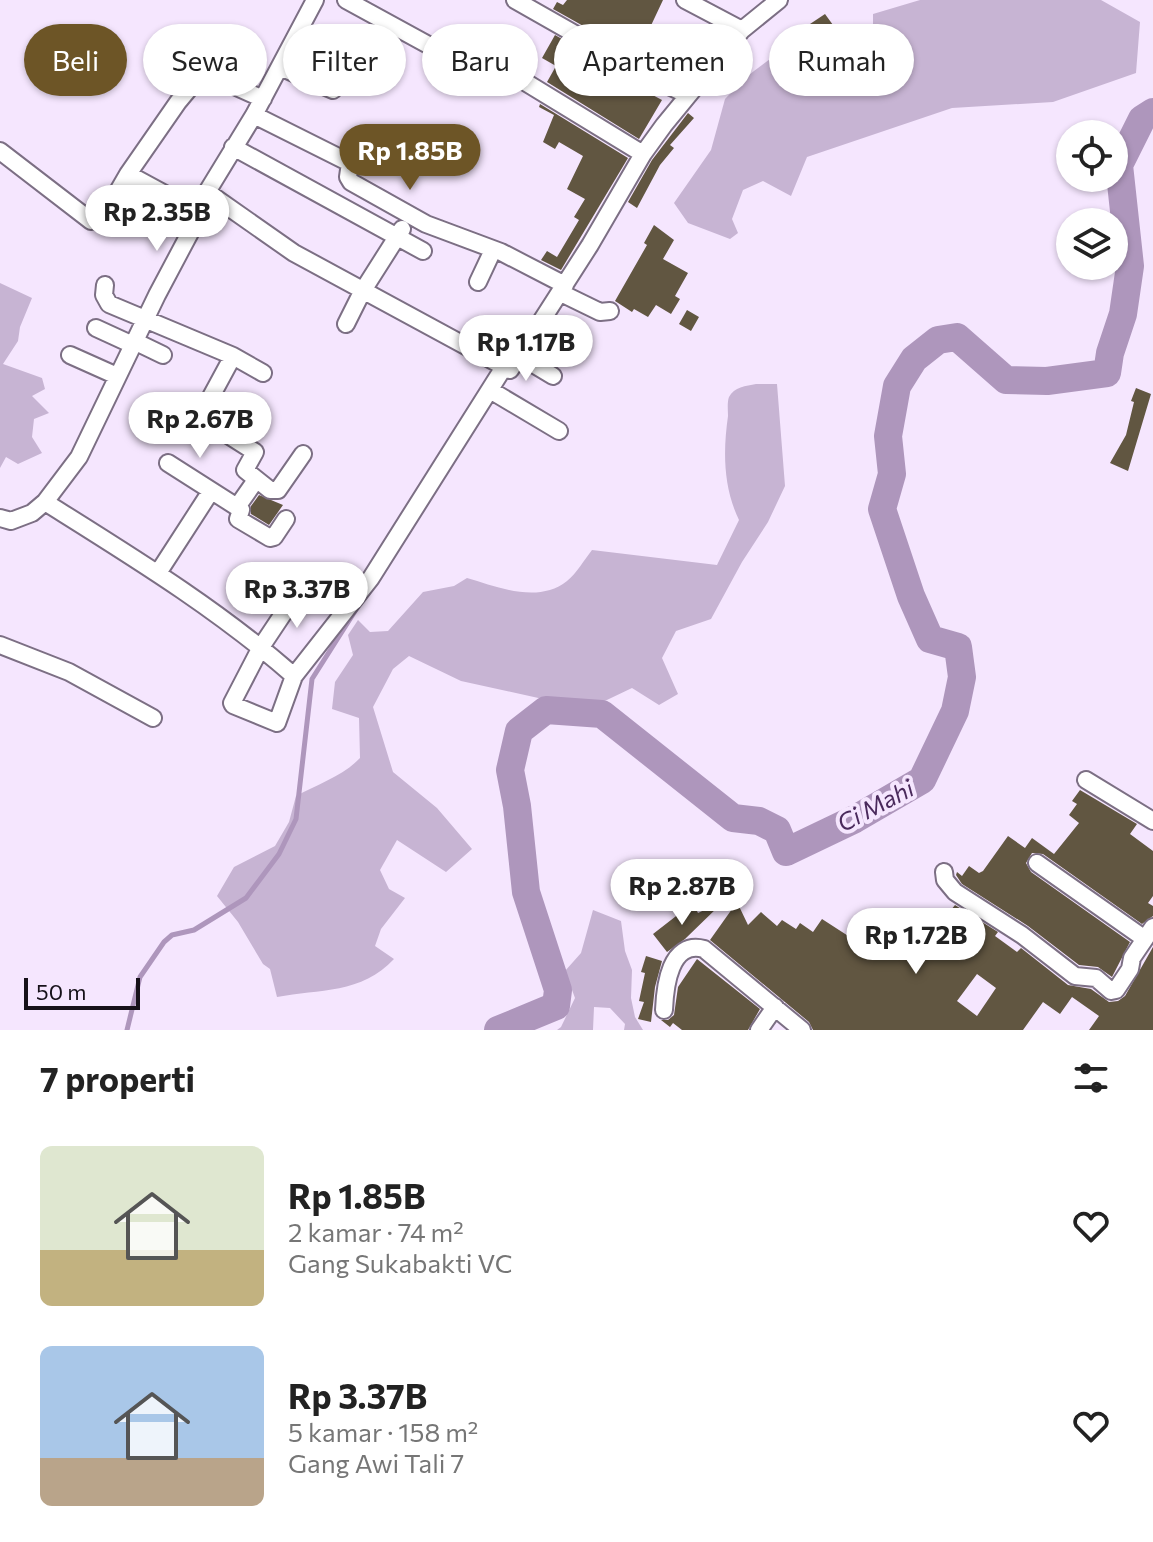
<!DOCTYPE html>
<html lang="id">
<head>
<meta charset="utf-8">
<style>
  :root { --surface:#fff; --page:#f2f2f2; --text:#222; --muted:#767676; --accent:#6d5526 }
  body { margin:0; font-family:Commissioner,sans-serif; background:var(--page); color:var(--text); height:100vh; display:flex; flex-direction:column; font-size:30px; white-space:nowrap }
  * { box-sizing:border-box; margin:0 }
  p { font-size:26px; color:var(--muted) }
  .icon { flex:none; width:44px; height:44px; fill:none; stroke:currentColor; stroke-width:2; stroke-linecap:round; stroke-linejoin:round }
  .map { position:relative; height:1030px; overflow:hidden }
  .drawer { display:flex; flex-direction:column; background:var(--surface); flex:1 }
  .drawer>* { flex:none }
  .guide { position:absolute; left:24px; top:24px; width:1106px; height:72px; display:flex; gap:16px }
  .tools { position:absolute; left:1056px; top:120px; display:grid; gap:16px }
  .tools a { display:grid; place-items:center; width:72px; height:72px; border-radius:50%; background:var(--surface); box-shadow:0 2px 6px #0004; font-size:40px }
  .scale { position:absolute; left:24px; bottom:20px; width:116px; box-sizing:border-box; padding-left:8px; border:4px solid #161119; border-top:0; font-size:22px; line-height:28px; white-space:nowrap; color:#161119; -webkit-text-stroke:6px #f5e6fe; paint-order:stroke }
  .price { position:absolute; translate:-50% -68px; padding:0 18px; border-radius:28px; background:#fff; color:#222; font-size:26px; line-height:52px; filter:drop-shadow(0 2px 4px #0008) }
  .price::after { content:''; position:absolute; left:50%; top:48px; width:24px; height:18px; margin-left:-12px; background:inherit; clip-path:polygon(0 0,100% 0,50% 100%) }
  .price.selected { background:var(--accent); color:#fff }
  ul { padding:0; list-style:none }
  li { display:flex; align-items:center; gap:24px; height:200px; padding:0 40px }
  li span { display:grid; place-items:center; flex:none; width:224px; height:160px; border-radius:12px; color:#555 }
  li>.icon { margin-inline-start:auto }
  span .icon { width:96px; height:96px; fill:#fffc; stroke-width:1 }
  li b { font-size:34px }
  h2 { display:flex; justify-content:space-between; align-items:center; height:96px; padding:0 40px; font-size:34px }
  .chip { padding:0 28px; border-radius:36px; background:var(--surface); box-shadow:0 2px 6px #0004; font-size:28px; line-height:72px }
  .chip.selected { background:var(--accent); color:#fff }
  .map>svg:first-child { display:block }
</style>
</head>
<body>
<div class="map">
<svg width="1153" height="1030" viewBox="0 0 1153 1030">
  <rect width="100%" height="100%" fill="#f5e6fe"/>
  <path fill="#c7b4d3" d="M920,0H1101L1140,22L1136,73L1053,102L952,108L807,157L791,196L763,181L743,190L732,219L738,233L730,239L688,223L674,203L711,150L725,99L746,77L782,50L821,58L873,32V14Z
    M0,283L32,298L20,327L18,341L3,364L42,378L45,389L32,396L49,413L34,419L32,437L42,453L18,464L6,457L0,468Z
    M756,384H777L785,486L768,522L742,562L711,619L676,631L662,658L678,694L659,705L632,688L588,709L461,681L409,656L393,669L373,707L393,772L437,808L472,849L446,872L397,840L380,870L389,889L405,898L381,929L375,946L394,959C362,994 319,989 277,997L270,969L263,964L238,922L217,896L234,867L275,846L289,822L296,796C318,784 343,776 360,758L359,718L332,709L335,682L353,655L348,635L358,620L370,632L388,631L423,592L454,586L467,578C498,587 538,604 567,581C577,573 584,560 592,550L717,565L739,520C723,487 723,451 728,416C728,411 727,402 729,397C734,387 746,386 756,384Z
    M593,910L621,921L625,951L632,970L631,998L635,1017L643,1030H624L625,1024L610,1008L594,1007L593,1030H557L561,1027L575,998L565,971L581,953Z"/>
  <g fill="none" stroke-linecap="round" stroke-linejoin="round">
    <path stroke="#ae96bc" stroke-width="5" d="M127,1030L140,977L164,942L172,935L194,930L246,898L279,854L296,819L312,679L357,608"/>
    <path stroke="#ae96bc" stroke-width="28" d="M498,1030L556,1006L558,990L526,892L517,806L510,770L519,731L546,710L602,714L733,818L759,821L777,830L786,852L855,819L922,780L955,711L962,677L958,647L930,639L911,596L882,509L892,474L888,436L897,386L914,359L938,340L957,337L1006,380L1047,381L1107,373L1110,353L1123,314L1130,266L1119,165L1142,119L1153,112"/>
  </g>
  <path fill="#615641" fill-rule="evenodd" d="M567,0H663L647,34L676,50L667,73L553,9L557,2L563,5Z
    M825,14L841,36L822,49L815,38L806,44L798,32Z
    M707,24L725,33L715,45L700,36Z
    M555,35L649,89L647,92L662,100L639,139L547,82L556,66L542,58Z
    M540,104L628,158L561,270L541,260L547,251L557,257L579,220L574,217L585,199L567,189L583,156L559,142L555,149L543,142L554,115L539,107Z
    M688,113L694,118L670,145L674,148L660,165L637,208L628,202L652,160Z
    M654,225L674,240L663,259L688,273L675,296L680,299L671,314L656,305L648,317L634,309L632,312L615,301L647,245L644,243Z
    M687,310L699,317L691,331L679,324Z
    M1136,388L1151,394L1128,471L1110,463L1126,435L1134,402L1131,401Z
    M259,495L283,505L269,525L251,514V506Z
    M1080,790L1137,824L1130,834L1153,851V896L1148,903L1153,906V916L1142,924L1043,854L1032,853L1026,863L1031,872L1130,942L1112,977L1098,967L1079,965L1028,926L962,884L956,875L957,872L962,876L969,866L979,873L983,871L1008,836L1025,848L1032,838L1054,854L1079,823L1069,815L1077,804L1072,801Z
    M737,902L748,925L761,912L777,926L782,920L796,929L800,923L813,932L822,919L856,941L870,921L880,928L885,921L904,935L924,908L942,921L955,905L998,932L995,936L1017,952L1021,948L1068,985L1091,989L1109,1002L1118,1001L1125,996L1153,947V1030H1089L1099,1016L1072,997L1060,1014L1043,1002L1023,1030H813L809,1022L710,940ZM977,974L996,988L977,1016L957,1001Z
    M719,903L720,905L685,939L667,952L653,934L680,913L695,907L698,913Z
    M646,956L662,961L655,987L651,1022L638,1019L644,1002L639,1001L645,973L641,972Z
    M697,959L760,1009L748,1030H682L673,1023L670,1027L661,1020H668L674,1015L678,987Z"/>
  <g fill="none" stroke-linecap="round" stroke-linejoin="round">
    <g stroke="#7c6f84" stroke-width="20">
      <path id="minor" d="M346,0L443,53L499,66L643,154
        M515,0L654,79L688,95
        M685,0L742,30
        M499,66L513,41
        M280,67L333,90
        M254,115L350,163L348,177L351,182L426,224L501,252L565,285
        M233,147L423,251
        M0,151L91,221L102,219L128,174L178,102L203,72L263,99
        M128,174L200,213
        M207,192L294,253L510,370L590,245L643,154L664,125L742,30L779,0
        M478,282L493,250
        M105,285L104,295L109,304L233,356L263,373
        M561,293L600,312L610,311
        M346,324L362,292L402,229
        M96,328L133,345
        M134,341L163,355
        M70,355L117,376
        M518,355L553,376
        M233,356L200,417L255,452L245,470L270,490H278L303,454
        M490,390L559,431
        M168,463L237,507
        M256,480L237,507L241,510L238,519L270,538L274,537L286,519
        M45,502C131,556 218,609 294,676L277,723L233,705L232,703L261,647L299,590
        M0,518L11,521L32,513L45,502L79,457L157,295L192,229L207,192L254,115L315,0
        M158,573L211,491
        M0,645L69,672L153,718
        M294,676L371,578L504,367
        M1086,780L1153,821
        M1037,863L1145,939
        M944,872L945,880L955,892L1022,935L1075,976L1096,978L1111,991L1116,990L1130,969L1132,958L1153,927
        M664,1010C665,986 670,940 704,949L802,1030
        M759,1030L775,1007"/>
    </g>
    <use href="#minor" stroke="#fff" stroke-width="16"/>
  </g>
  <g text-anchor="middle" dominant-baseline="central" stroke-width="8" stroke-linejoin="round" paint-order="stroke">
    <g font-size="24" font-style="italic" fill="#4a2a5c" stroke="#f5e6fe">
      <text transform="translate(875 805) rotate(-28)">Ci Mahi</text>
    </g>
  </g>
</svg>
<div class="tools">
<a><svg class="icon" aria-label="locate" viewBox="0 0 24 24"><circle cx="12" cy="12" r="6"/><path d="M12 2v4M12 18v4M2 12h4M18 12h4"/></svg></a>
<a><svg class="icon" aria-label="layers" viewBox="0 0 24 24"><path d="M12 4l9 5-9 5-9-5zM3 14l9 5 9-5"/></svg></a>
</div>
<div class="scale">50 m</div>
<b class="price selected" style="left:410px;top:192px">Rp 1.85B</b>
<b class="price" style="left:157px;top:253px">Rp 2.35B</b>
<b class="price" style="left:526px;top:383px">Rp 1.17B</b>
<b class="price" style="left:200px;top:460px">Rp 2.67B</b>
<b class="price" style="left:297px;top:630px">Rp 3.37B</b>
<b class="price" style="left:682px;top:927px">Rp 2.87B</b>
<b class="price" style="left:916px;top:976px">Rp 1.72B</b>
<div class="guide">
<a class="chip selected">Beli</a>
<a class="chip">Sewa</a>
<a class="chip">Filter</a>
<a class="chip">Baru</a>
<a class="chip">Apartemen</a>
<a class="chip">Rumah</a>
</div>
</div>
<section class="drawer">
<h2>7 properti<svg class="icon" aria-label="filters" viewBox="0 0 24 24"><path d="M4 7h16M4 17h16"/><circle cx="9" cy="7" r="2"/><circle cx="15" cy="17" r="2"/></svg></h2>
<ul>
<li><span style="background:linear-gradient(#dfe7d0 65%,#c2b280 0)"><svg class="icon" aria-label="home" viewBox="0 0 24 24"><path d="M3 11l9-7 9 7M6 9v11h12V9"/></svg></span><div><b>Rp 1.85B</b><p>2 kamar · 74 m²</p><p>Gang Sukabakti VC</p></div><svg class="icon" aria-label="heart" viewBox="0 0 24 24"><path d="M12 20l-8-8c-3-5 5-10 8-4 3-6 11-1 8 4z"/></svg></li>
<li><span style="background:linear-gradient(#a9c7e8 70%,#b9a48a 0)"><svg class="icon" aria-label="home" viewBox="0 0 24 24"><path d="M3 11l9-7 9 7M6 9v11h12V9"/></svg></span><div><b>Rp 3.37B</b><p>5 kamar · 158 m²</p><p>Gang Awi Tali 7</p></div><svg class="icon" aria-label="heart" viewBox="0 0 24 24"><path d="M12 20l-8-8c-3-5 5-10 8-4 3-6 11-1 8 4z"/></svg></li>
</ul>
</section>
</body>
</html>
